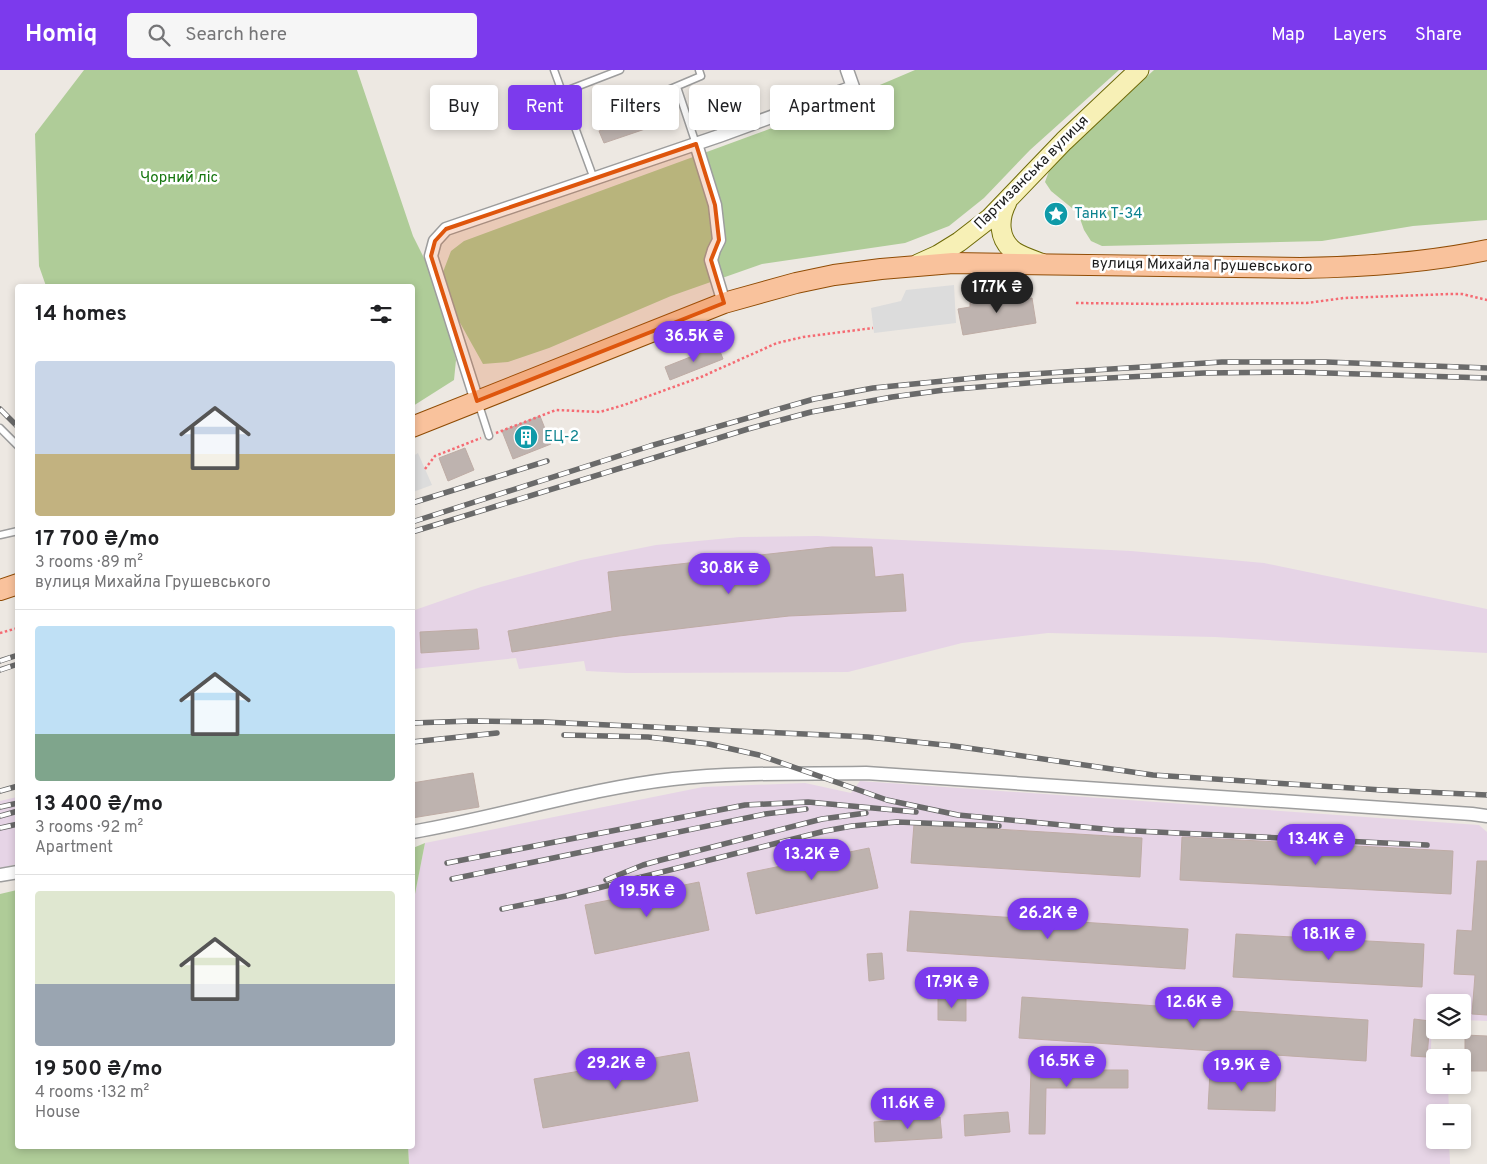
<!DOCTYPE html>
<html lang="en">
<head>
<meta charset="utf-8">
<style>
  :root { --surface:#fff; --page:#f6f6f6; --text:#202124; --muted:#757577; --line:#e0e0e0; --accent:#7c3aed }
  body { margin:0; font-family:Overpass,sans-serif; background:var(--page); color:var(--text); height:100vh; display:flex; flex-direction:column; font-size:19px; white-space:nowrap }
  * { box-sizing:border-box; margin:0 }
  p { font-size:16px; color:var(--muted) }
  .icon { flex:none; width:28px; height:28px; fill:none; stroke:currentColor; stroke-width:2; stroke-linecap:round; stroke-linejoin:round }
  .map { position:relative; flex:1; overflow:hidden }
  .sheet { position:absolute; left:15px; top:214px; width:400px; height:865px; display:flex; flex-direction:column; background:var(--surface); border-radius:5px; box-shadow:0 2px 8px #0003 }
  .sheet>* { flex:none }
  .banner { position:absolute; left:430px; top:15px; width:475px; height:45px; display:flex; gap:10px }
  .controls { position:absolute; left:1426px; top:924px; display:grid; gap:10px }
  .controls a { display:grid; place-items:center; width:45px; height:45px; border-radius:5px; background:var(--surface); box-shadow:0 2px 8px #0003; font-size:25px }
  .price { position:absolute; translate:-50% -42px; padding:0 11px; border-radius:18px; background:var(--accent); color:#fff; font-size:16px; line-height:32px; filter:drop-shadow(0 1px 2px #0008) }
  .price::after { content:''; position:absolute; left:50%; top:30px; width:15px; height:11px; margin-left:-8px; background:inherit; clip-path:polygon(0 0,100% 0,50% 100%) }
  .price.selected { background:#222; color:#fff }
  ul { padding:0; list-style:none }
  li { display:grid; align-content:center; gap:10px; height:265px; padding:0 20px }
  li+li { border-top:1px solid var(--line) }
  li span { display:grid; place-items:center; height:155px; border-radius:5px; color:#555 }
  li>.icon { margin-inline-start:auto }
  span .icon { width:90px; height:90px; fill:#fffc; stroke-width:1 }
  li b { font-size:21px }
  h2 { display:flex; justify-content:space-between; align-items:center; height:60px; padding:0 20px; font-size:21px }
  .tag { padding:0 18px; border-radius:5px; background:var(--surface); box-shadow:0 2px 8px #0003; font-size:18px; line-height:45px }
  .tag.selected { background:var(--accent); color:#fff }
  header { display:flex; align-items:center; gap:30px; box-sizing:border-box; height:70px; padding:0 25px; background:var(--accent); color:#fff }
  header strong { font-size:24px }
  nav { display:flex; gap:28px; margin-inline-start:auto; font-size:18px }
  .search { width:350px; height:45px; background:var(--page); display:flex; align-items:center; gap:12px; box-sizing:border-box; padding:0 18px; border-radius:5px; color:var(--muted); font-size:19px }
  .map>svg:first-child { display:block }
</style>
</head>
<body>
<header>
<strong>Homiq</strong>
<div class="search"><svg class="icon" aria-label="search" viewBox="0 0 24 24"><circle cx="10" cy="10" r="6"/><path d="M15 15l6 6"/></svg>Search here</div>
<nav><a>Map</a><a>Layers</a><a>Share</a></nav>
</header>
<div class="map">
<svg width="1487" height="1094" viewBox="0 0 1487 1094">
  <rect width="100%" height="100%" fill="#ede8e2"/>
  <path fill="#e6d4e6" d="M817,466L1131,481L1264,493L1487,539V583L1215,567L1048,563L962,573L848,602L626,603L586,601L584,591L519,599L516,588L413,599L412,541L481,517L581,490L656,475L740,467Z
    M860,711L1479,755L1487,762V951L1463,950L1462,932H1435V949H1432L1430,1007H1435V1015H1448L1449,1042H1435V1070H1449L1450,1094H409L408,1076H412L413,831L415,824L425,773L703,717L805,713L851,723Z
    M17,727V794L0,798V731Z"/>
  <path fill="#afcc98" d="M84,0H357L413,166L433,206L443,202L451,181L464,171L821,40L915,0H1119L1030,80L984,128L949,156L905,173L762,194L671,226L549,278L508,292L483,294L459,251L447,255L456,290L454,310L413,336L412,216H46L39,196L35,64Z
    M1154,0H1487V150L1413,156L1322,171L1102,176L1091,171L1084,160L1078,143L1051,121L1045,112L1049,101L1068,80Z
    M425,773L415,824L413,831V778Z
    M17,820L18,1076H408L409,1094H0V824Z"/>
  <path fill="#dcdcdc" d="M954,215L956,253L874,263L871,238L901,231L906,220Z
    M418,383L432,415L413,422V386Z"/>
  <path fill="#beb3af" stroke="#beaca5" d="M643,34L651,57L604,73L599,61L612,57L608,45Z
    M1019,224L1020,230L1032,228L1036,253L963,265L958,239L970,237V232Z
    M718,276L723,289L670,310L665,297Z
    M540,346L551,374L513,389L502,361Z
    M465,378L474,400L448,411L439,388Z
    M832,477H872L875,507L903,504L906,541L789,546L753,550L619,566L512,582L508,561L612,541L608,502Z
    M477,559L479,579L421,583L420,562Z
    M473,703L479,737L412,748V713Z
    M914,754L1142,768L1140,807L911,793Z
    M1182,767L1453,781L1451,824L1180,810Z
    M869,778L878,818L756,844L747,803Z
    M1477,791H1487V945L1472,944L1475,905L1454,904L1457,860L1472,861Z
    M699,812L709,860L595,884L585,835Z
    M910,841L1188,859L1185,899L907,881Z
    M1236,864L1424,874L1422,917L1233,907Z
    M882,883L884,909L869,911L867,884Z
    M938,927L966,928V951L938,950Z
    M1022,927L1368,950L1366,991L1019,968Z
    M1414,949L1430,951L1427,987L1411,986Z
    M1465,965L1487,966V1001H1465Z
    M689,982L698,1031L543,1058L534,1009Z
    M1031,1000H1128V1018H1046L1045,1064H1029Z
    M1210,1002L1276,1004L1275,1041L1208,1039Z
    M1008,1042L1010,1062L965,1066L964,1045Z
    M940,1047L942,1068L875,1072L874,1052Z"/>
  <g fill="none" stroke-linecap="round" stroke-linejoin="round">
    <g stroke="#9d9d9d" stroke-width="9">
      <path id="lane" d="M554,0L594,109
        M677,17L696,74
        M563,22L620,0
        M649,28L701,6L699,0
        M478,332L489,366
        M0,358L18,376
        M0,465L18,461"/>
    </g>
    <g stroke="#9d9d9d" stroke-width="15">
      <path id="street" d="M696,74L715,135L719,170L714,180L711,190L724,233
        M477,331L431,186L435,171L446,159L719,66L853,17L847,0
        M412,762C500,747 585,719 673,709C737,702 802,704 866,703L1472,744L1487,746
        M0,805L18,802"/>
    </g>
    <g stroke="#6e6a08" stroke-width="21">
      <path id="secondary" d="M1007,132C998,149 998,170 1015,182C1023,187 1033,190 1041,193
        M918,194L938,185L959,172L990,148L1064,71L1139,0"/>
    </g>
    <g stroke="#904c05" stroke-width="22">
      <path id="primary" d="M412,357L724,233L796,213L834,205L881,199L953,193L1300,198C1363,197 1425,193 1487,180
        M0,520L18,514"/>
    </g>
    <path stroke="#f56b73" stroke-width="2.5" stroke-dasharray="2.5 2.5" stroke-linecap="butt" d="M1076,233L1163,234L1307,233L1344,228L1450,224H1462L1487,230
      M496,363L556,340L600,342L624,335L701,307L777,273L803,267L873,258
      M425,399L435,386L481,368
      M0,563L18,558"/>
    <use href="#lane" stroke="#fff" stroke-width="6"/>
    <use href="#street" stroke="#fff" stroke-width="12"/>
    <use href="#secondary" stroke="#f7f0b6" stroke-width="19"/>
    <use href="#primary" stroke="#f9c29c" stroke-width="20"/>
    <g stroke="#6a6a6a" stroke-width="5.5">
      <path id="rail" d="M0,339L18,357
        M412,433L547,391
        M412,452L650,376L814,329L873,318L984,307L1222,292H1326L1487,298
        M412,462L748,359L811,342L892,327L944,320L1052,311L1204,303L1295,302L1487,308
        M0,591L18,585
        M0,600L18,594
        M412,653L471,651L544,652L868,667L954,676L1153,705L1382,720L1487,725
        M564,665L648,667L709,674L759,685L887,730L958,745L1114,760L1427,775
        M412,672L497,663
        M0,721L18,716
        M0,737L18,733
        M0,746L18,741
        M0,758L18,754
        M447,793L745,735L808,732L916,742
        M452,809L765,744L806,739
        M606,810L643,795L661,790L822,749L866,743
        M502,839L566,826L825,761L852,756L897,752L999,756"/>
    </g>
    <use href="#rail" stroke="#fff" stroke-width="4" stroke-dasharray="11" stroke-linecap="butt"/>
  </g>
  <path fill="#de560d" fill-opacity="0.2" stroke="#de560d" stroke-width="4" stroke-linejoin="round" d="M696,74L715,135L719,170L711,190L724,233L477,331L431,186L435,171L446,159Z"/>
  <defs>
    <g id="sight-disc" transform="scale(1.25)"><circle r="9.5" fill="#0f9aa8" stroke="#fff"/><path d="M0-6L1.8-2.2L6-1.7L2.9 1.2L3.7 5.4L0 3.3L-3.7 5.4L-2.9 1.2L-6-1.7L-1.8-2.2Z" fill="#fff"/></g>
    <g id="building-disc" transform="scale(1.25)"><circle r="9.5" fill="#0f9aa8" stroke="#fff"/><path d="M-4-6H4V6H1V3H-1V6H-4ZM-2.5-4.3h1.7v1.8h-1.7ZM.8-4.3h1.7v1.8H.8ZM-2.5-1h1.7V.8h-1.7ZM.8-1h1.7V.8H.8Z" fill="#fff"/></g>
  </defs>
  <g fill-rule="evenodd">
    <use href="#sight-disc" x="1056" y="144"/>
    <use href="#building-disc" x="526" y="367"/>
  </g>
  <g text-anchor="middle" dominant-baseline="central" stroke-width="5" stroke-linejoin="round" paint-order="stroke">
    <g font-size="15" fill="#1c1c1c" stroke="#fff">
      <text transform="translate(1032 103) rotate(-45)">Партизанська вулиця</text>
      <text transform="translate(1202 196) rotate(1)">вулиця Михайла Грушевського</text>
    </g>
    <g font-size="15" fill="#16760f" stroke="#fff">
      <text x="179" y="108">Чорний ліс</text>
    </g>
    <g font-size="15" fill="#0d838f" stroke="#fff" text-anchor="start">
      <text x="1074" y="144">Танк Т-34</text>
      <text x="544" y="367">ЕЦ-2</text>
    </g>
  </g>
</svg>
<div class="controls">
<a><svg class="icon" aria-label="layers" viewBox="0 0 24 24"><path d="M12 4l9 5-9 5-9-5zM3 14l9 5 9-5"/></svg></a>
<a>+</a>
<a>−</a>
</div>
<b class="price selected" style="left:997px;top:244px">17.7K ₴</b>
<b class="price" style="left:694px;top:293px">36.5K ₴</b>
<b class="price" style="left:729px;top:525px">30.8K ₴</b>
<b class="price" style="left:1316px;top:796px">13.4K ₴</b>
<b class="price" style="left:812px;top:811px">13.2K ₴</b>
<b class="price" style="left:647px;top:848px">19.5K ₴</b>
<b class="price" style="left:1048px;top:870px">26.2K ₴</b>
<b class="price" style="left:1329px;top:891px">18.1K ₴</b>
<b class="price" style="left:952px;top:939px">17.9K ₴</b>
<b class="price" style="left:1194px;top:959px">12.6K ₴</b>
<b class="price" style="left:1067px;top:1018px">16.5K ₴</b>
<b class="price" style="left:616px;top:1020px">29.2K ₴</b>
<b class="price" style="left:1242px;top:1022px">19.9K ₴</b>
<b class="price" style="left:908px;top:1060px">11.6K ₴</b>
<div class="banner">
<a class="tag">Buy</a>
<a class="tag selected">Rent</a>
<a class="tag">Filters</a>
<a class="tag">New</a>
<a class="tag">Apartment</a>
</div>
<section class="sheet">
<h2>14 homes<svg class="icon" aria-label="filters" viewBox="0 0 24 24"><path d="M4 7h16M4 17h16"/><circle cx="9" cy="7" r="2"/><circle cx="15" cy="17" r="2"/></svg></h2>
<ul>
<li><span style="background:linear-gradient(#c9d6e8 60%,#c2b280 0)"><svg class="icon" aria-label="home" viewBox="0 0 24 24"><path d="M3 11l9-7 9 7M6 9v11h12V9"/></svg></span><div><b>17 700 ₴/mo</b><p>3 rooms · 89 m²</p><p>вулиця Михайла Грушевського</p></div></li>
<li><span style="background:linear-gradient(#bfe0f5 70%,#7fa58c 0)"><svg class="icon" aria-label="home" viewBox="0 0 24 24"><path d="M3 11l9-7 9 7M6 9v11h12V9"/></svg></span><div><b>13 400 ₴/mo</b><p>3 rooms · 92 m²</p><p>Apartment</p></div></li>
<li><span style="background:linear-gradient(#dfe7d0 60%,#9aa5b1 0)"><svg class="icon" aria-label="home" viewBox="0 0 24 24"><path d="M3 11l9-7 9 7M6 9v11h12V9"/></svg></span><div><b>19 500 ₴/mo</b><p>4 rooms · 132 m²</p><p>House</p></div></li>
</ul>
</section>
</div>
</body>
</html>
